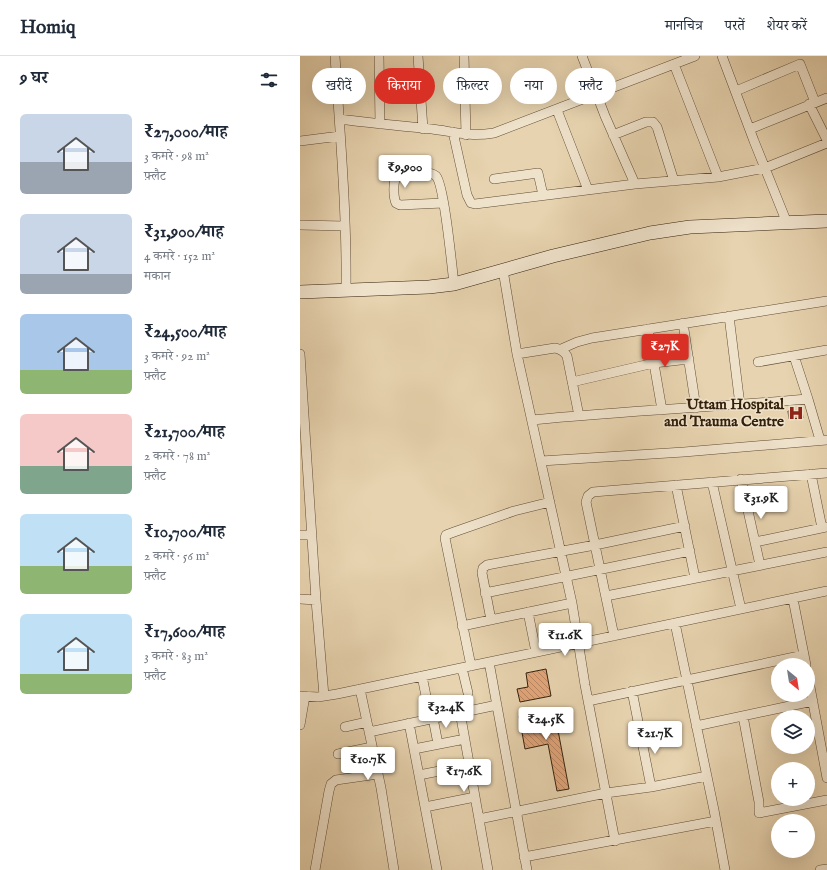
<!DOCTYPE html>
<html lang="hi">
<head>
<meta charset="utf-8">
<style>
  :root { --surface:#fff; --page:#f2f2f3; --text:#1f2937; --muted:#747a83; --line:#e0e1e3; --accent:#d93025 }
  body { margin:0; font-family:"IM FELL English","Noto Serif Devanagari",serif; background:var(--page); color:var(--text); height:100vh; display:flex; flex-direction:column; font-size:15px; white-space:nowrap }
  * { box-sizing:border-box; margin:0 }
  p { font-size:13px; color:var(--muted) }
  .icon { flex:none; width:22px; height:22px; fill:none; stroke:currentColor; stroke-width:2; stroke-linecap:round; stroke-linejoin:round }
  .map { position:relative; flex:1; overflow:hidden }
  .drawer { display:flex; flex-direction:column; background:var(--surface); width:300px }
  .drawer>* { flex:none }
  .guide { position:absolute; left:12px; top:12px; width:380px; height:36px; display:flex; gap:8px }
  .needle { width:26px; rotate:150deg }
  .fabs { position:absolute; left:471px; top:602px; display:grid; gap:8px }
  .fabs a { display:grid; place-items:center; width:44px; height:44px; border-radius:50%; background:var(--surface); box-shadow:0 4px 16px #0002; font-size:20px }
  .price { position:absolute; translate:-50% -34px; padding:0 9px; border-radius:4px; background:#fff; color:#222; font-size:13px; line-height:26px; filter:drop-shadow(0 1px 2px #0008) }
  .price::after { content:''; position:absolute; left:50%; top:24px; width:12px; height:9px; margin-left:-6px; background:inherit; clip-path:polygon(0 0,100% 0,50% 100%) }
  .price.current { background:var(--accent); color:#fff }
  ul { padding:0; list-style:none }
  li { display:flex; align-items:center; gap:12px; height:100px; padding:0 20px }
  li span { display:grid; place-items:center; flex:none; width:112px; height:80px; border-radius:6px; color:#555 }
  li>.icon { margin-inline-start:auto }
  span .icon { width:48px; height:48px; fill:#fffc; stroke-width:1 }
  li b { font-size:17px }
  h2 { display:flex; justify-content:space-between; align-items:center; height:48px; padding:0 20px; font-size:17px }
  .pill { padding:0 14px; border-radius:18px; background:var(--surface); box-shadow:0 4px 16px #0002; font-size:14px; line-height:36px }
  .pill.current { background:var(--accent); color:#fff }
  header { display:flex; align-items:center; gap:24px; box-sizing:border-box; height:56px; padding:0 20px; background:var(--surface); border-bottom:1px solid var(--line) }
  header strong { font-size:19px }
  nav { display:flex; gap:22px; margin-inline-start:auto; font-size:14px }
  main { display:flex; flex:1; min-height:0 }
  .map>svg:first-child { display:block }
</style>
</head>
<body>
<header>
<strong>Homiq</strong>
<nav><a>मानचित्र</a><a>परतें</a><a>शेयर करें</a></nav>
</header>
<main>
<section class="drawer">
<h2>9 घर<svg class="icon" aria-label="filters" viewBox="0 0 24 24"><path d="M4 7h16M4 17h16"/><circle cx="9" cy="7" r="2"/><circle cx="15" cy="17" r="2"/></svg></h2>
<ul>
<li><span style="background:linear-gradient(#c9d6e8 60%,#9aa5b1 0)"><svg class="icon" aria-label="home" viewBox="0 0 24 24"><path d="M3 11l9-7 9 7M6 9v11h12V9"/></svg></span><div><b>₹27,000/माह</b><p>3 कमरे · 98 m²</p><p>फ़्लैट</p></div></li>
<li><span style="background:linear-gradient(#c9d6e8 75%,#9aa5b1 0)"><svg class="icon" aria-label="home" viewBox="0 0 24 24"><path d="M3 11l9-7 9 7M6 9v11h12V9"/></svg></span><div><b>₹31,900/माह</b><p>4 कमरे · 152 m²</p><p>मकान</p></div></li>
<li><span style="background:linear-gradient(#a9c7e8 70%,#8fb573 0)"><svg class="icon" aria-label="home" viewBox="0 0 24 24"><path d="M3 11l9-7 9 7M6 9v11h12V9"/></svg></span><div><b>₹24,500/माह</b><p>3 कमरे · 92 m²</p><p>फ़्लैट</p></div></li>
<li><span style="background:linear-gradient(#f6c9c9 65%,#7fa58c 0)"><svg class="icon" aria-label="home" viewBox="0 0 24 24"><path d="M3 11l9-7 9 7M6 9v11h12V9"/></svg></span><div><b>₹21,700/माह</b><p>2 कमरे · 78 m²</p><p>फ़्लैट</p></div></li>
<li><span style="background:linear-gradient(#bfe0f5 65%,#8fb573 0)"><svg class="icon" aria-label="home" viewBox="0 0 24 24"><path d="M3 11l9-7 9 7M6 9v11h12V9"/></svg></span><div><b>₹10,700/माह</b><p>2 कमरे · 56 m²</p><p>फ़्लैट</p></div></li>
<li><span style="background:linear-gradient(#bfe0f5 75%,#8fb573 0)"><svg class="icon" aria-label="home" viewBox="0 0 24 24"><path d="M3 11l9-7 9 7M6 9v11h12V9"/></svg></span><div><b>₹17,600/माह</b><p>3 कमरे · 83 m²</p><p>फ़्लैट</p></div></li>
</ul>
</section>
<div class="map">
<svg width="527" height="814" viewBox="0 0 527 814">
  <defs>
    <pattern id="building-back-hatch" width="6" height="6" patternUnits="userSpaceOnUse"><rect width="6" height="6" fill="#e2a57a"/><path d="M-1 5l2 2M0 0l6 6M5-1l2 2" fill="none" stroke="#b88662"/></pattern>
  </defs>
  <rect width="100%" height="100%" fill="#e7d3af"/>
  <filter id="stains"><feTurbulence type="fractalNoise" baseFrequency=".005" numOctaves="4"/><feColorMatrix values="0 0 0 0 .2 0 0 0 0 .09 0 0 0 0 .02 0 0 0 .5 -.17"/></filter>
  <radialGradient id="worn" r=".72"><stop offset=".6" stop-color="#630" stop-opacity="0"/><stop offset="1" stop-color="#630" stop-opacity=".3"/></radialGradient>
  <path fill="url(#building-back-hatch)" stroke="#33200c" d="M502,354L503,362L489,363L488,355Z
    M246,613L251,640L220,646L217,633L228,631L226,617Z
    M254,653L269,733L257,735L248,688L225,693L219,660Z"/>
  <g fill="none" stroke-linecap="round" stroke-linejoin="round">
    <g stroke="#604d35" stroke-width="10">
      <path id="street" d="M35,0C40,78 47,157 46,235
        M79,0L80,68
        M118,0L123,73
        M164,0L166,79
        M282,0L305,60L335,128
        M422,0L454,85L487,167
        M374,8L418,121
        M436,35L500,8L515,46
        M509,48L527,84
        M257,54L288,134
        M39,63C70,67 101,70 132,73C155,76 170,81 194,77L395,0
        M450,73L527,42
        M153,76L167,139L171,147L175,148L335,128L418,121L465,112L527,87
        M313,79L346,66H353L357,71L374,125
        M0,85L40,80
        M194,123L238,117L243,139
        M143,147L100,149L96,147C93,140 93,125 97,118C104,115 130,114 136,120C144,128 152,211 154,228
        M0,169L44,170
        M203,214L217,298L272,547L285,629L315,785
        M429,260L440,349
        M383,267L396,352
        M348,273L362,354
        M261,293L277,286L292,282L527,245
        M0,298L16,544L24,640
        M217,298L255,292C261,293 264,295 267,300L279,360
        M458,306L527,294
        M272,326L354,307L389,303
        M508,343L520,384
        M232,364C323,355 416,351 508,343L494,300
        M241,405L384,396L527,384
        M511,418L522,472
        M441,423L460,509
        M412,426L441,553
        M376,429L395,522
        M0,479H12
        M455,486L527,471
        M185,537L390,495
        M306,540L527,496
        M0,543L16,544
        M493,543L506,609
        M228,556L236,596
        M191,564L182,517L183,512L187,509L295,489L385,470
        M375,567L414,754L425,814
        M162,570L272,547
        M314,580L286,446L288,440L293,436L527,417
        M189,606L227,814
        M171,610L145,482L146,479L154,476L214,455L250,446
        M162,612L168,637
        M122,620L127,645
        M508,620L527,722
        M60,633L81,732L94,814
        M332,635L351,731L407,720
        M0,640L18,641L37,638L527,535
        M288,645L504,599
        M160,656L188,814
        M443,660L459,746V757L527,744
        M133,662L138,688
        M109,667L137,814
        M0,669L5,640
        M396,670L513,645
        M45,671L67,666
        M69,676L197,649
        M114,693L165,683
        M38,698L72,691
        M119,719L170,709
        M125,751L175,741
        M179,763L306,737L351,731
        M224,801L416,765
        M15,814L29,735L31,728L36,724L78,718
        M520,814L527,813"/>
    </g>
    <g stroke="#33200c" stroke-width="14">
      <path id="secondary" d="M0,236L129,231L154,228L253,200L350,177L390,171L527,165"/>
    </g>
    <use href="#street" stroke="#efe2cb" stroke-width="9"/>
    <use href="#secondary" stroke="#efe2cb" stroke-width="13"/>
  </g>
  <defs>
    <g id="hospital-bare" transform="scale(1.2)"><path d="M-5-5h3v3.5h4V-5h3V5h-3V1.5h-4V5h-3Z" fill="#8f2418" stroke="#efe2cb" stroke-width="2.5" paint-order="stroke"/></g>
  </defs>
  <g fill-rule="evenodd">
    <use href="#hospital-bare" x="496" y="357"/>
  </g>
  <g text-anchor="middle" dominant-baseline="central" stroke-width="3" stroke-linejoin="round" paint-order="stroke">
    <g font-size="15" font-weight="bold" fill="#33200c" stroke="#efe2cb" text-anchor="end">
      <text x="484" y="348">Uttam Hospital<tspan x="484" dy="17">and Trauma Centre</tspan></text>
    </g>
  </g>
  <rect width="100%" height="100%" filter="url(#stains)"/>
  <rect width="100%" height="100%" fill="url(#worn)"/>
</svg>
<div class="fabs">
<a><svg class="needle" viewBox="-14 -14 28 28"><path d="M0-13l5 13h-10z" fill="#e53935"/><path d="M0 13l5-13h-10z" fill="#747a83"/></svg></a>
<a><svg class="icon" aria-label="layers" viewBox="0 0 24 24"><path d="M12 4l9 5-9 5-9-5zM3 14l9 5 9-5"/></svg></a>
<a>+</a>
<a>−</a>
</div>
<b class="price" style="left:105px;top:133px">₹9,900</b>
<b class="price current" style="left:365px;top:312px">₹27K</b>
<b class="price" style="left:461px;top:464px">₹31.9K</b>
<b class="price" style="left:265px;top:601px">₹11.6K</b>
<b class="price" style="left:146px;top:673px">₹32.4K</b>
<b class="price" style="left:246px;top:685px">₹24.5K</b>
<b class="price" style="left:355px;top:699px">₹21.7K</b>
<b class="price" style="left:68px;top:725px">₹10.7K</b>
<b class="price" style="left:164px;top:737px">₹17.6K</b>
<div class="guide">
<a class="pill">खरीदें</a>
<a class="pill current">किराया</a>
<a class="pill">फ़िल्टर</a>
<a class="pill">नया</a>
<a class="pill">फ़्लैट</a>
</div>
</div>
</main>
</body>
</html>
